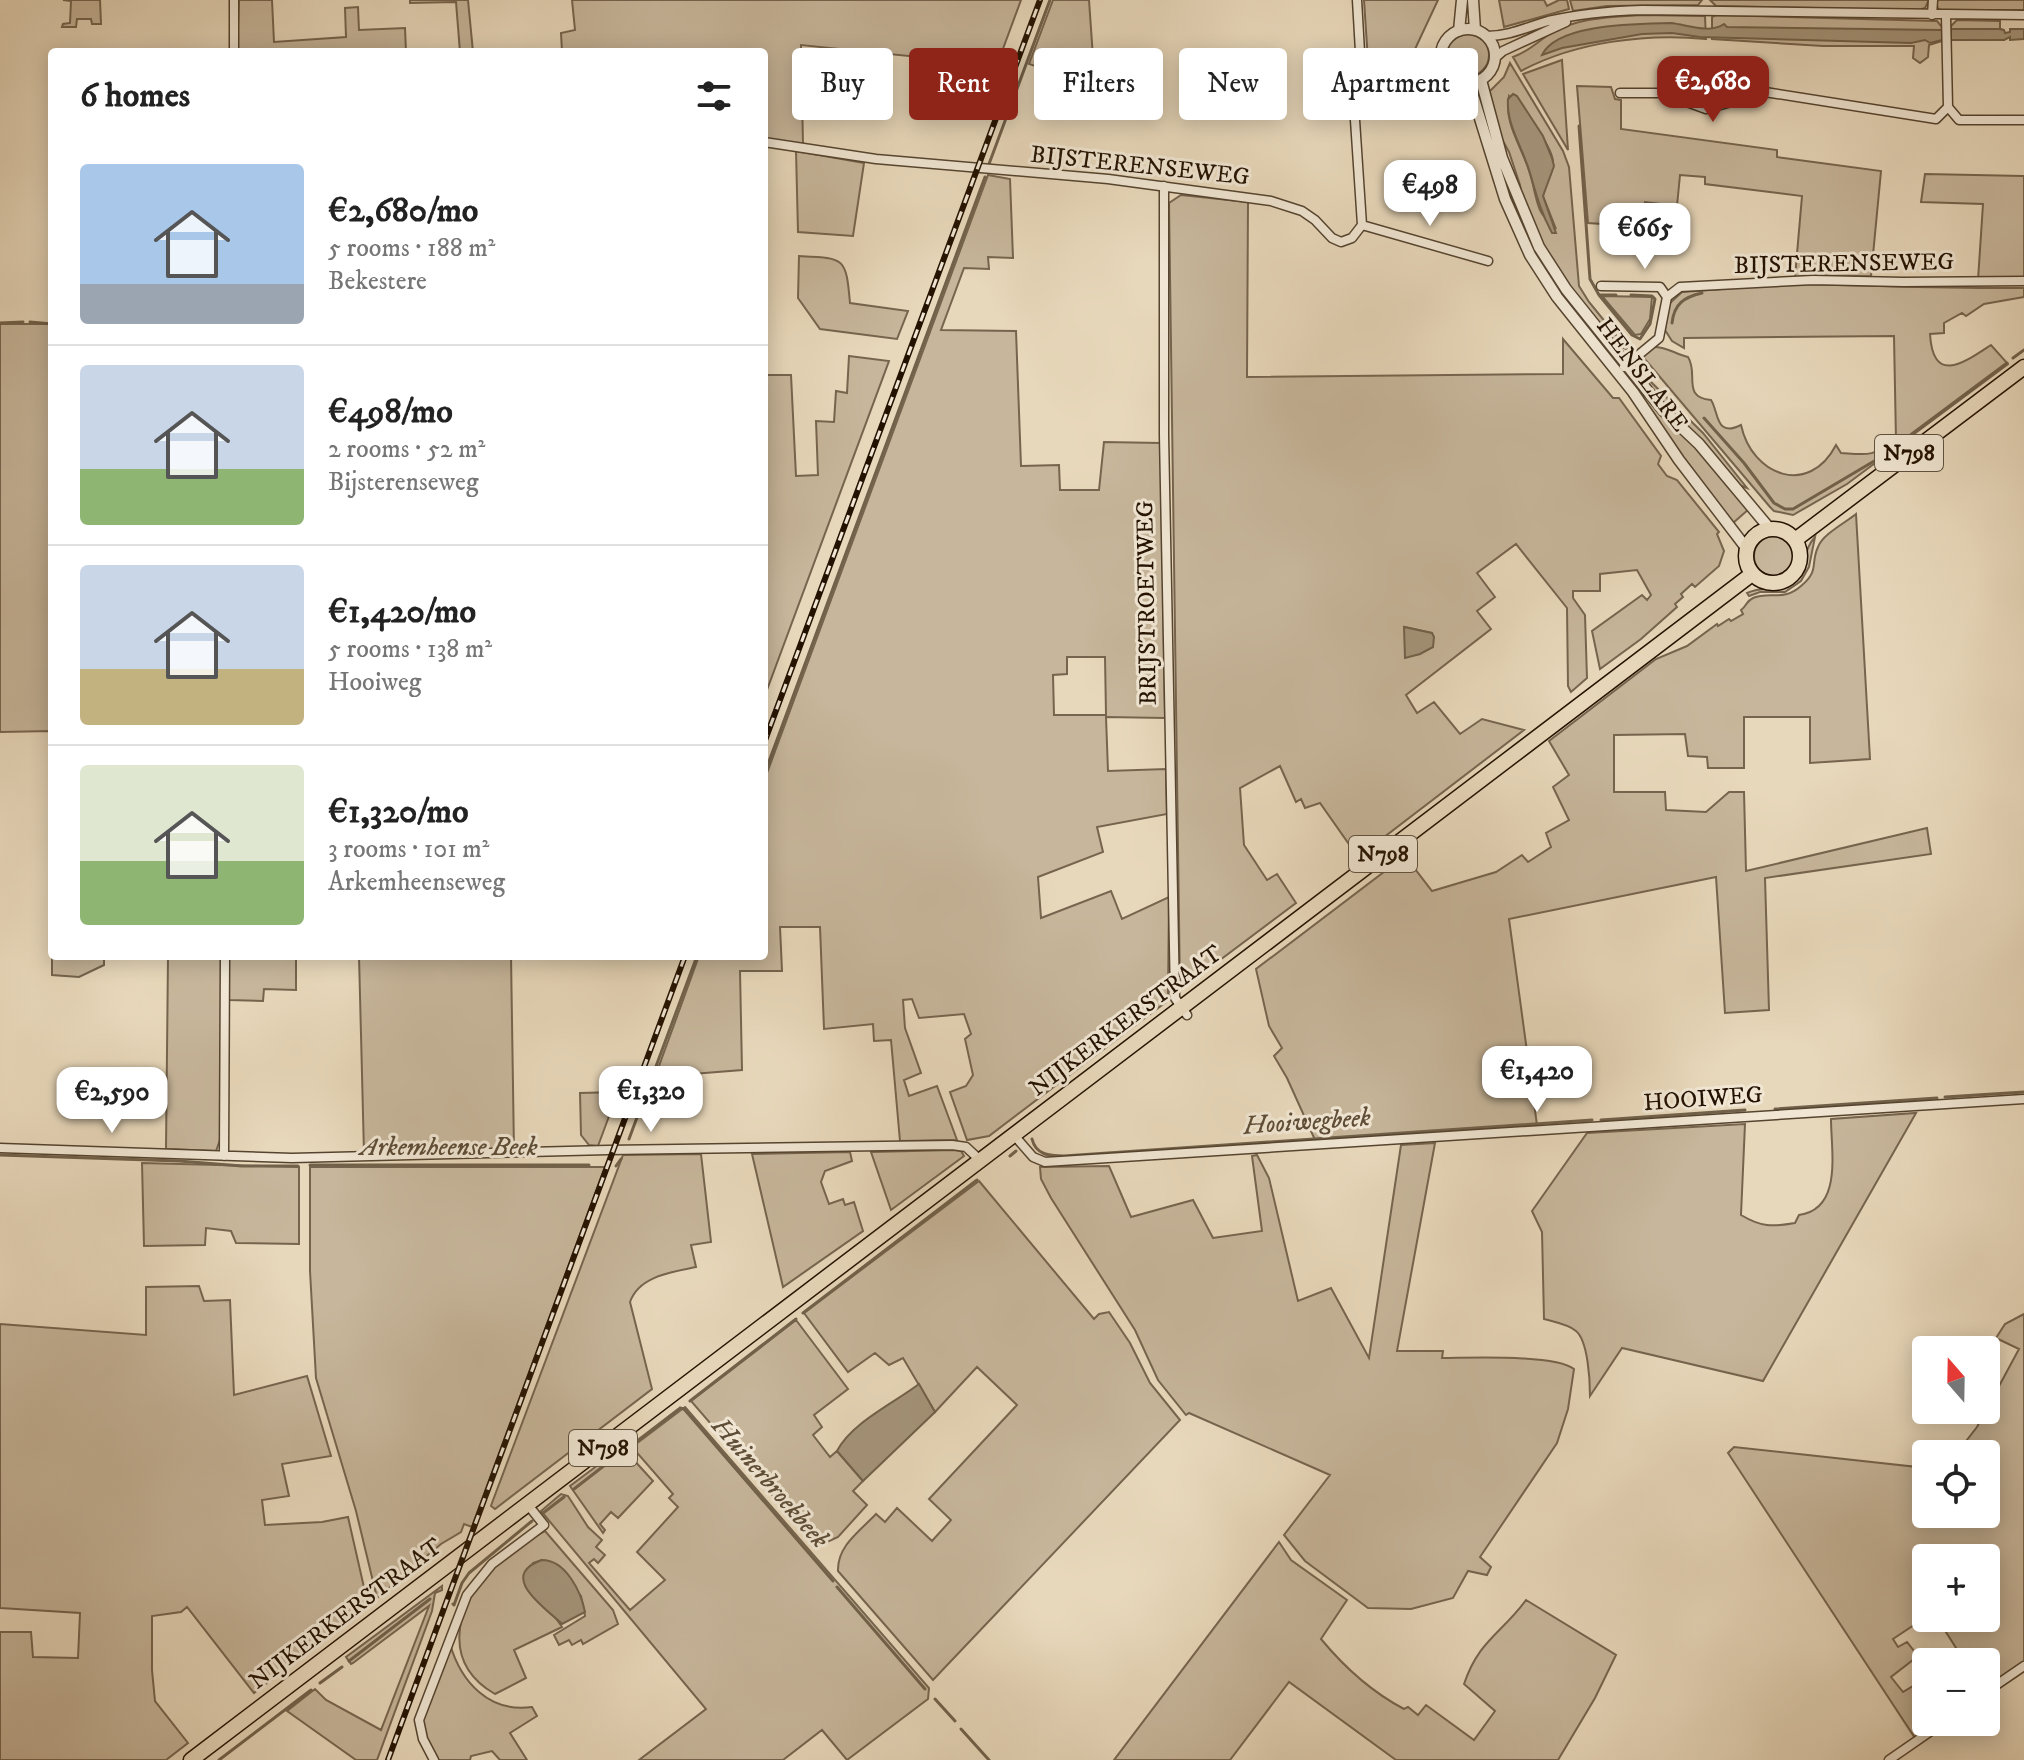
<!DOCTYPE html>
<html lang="en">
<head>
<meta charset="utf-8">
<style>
  :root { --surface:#fff; --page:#f2f2f2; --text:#222; --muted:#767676; --line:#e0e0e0; --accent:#8f2418 }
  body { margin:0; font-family:"IM FELL DW Pica",serif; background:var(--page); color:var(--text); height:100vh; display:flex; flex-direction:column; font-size:30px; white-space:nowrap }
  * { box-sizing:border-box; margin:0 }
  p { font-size:26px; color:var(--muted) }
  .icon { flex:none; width:44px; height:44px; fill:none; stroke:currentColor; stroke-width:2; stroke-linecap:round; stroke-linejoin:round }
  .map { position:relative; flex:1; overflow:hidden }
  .side { position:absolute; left:48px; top:48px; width:720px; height:912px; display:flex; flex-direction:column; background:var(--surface); border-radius:8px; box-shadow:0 4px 20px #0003 }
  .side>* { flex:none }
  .hud { position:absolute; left:792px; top:48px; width:760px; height:72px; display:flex; gap:16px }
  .needle { width:52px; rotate:340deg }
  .fabs { position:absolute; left:1912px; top:1336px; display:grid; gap:16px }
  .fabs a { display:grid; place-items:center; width:88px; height:88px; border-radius:8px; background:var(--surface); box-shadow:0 4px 20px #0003; font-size:40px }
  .price { position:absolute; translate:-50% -68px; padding:0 18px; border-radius:16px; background:#fff; color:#222; font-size:26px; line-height:52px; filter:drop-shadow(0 2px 4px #0008) }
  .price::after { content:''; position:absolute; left:50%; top:48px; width:24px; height:18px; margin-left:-12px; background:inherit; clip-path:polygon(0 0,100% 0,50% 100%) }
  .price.active { background:var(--accent); color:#fff }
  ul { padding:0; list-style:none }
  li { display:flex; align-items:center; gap:24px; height:200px; padding:0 32px }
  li+li { border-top:2px solid var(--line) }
  li span { display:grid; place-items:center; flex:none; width:224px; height:160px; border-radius:8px; color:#555 }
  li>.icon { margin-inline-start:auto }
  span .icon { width:96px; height:96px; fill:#fffc; stroke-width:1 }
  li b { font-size:34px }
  h2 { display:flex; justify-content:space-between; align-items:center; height:96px; padding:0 32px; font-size:34px }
  .chip { padding:0 28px; border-radius:8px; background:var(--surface); box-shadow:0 4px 20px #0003; font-size:28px; line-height:72px }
  .chip.active { background:var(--accent); color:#fff }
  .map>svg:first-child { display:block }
</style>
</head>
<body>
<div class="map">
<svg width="2024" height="1760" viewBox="0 0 2024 1760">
  <rect width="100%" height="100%" fill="#e8d8bb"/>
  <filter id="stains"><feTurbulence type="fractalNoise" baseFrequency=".0025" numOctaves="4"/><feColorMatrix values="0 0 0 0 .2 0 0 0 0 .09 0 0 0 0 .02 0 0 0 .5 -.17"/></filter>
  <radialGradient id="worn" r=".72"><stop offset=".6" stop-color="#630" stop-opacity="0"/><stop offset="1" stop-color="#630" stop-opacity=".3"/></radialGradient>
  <path fill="#c7b69b" stroke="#76644e" stroke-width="2" fill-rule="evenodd" d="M63,0H100L101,24H92L91,19H77L76,27H62L63,24L70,23L71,1Z
    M239,0H272L274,42L346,37L345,8L358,7L359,30L405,28L406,52H237Z
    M410,0H468L473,52H460L456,2L410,3Z
    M572,0H1021L997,65L801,45L803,144L764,139V52H562L561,33L575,30Z
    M1053,0H1089L1095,86L1029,64Z
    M1364,0H1438L1409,62L1378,73L1371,69L1368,61Z
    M1499,0H1544L1547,6L1559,0H1567L1569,9L1504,27Z
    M1570,0H1702L1698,5L1607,6L1573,11Z
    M1710,0H1929L1925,8L1919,10L1716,6Z
    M1936,0H2024V10H1942L1938,9Z
    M1642,15L1705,16L1706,39C1646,33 1575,42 1521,71L1513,57C1528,52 1537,42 1550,34C1577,17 1612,17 1642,15Z
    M1716,15L1937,21L1942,27V41L1929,45L1928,57L1920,63L1913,58L1914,46H1823L1712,39V17Z
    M1957,20L2000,21V29L2004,30V40H1951V26Z
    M1447 55a21 21 0 1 1 42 0a21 21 0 1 1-42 0Z
    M1562,60L1568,150L1523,74Z
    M1510,63L1563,151L1569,167L1579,286L1589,302L1628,350L1616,344L1571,290L1548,254L1524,208L1520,185L1509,152L1498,132L1488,93L1504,77ZM1509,96C1521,110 1555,146 1553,165C1552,175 1545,185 1543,196L1556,229C1550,223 1543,217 1540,210C1535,198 1534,186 1530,174C1523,148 1503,123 1509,96Z
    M1577,86L1611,87L1615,99L1621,100V129L1777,150V157L1881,171L1871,276L1795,277L1802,196L1705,184V177L1680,175L1677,206L1645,202L1644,206L1635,205L1632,226L1588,223Z
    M796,151L864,163L853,236L798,232Z
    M1925,174L2024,176V279L1978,280L1983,204L1921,202Z
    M988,175L1010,179L1013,258L988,257L989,269L964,268L941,330L1016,331L1021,466L1059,465L1060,490H1099L1104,442L1161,443L1165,718L1106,717L1108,771L1166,769L1167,814L1097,827L1103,852L1038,877L1041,918L1111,891L1122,919L1169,897L1168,997L1166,1002L989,1136L967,1140L950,1092L966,1086L973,1075L965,1039L971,1034L964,1014L919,1018L912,999L903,1000L905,1028L921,1073L904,1080L909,1096L937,1086L957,1140L900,1141L891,1040L874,1041L873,1024L824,1029L820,927H780L782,971H740L742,1070L655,1077L699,956H764V781ZM1067,657H1105L1106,715H1054L1053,675L1067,674Z
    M1181,195L1248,202L1247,377L1563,374V339L1613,398H1619L1661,456L1658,464L1667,476L1677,480L1719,532L1717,534L1724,551L1719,566L1695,587L1692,584L1681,594L1683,597L1675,604L1677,607L1641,639L1600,669L1592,631L1642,595L1647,600L1651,595L1637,570L1600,574V591H1573V598L1585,615L1587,678L1571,692L1568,686L1567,608L1516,544L1477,573L1495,597L1477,611L1491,629L1406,695L1417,713L1434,702L1460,734L1482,719L1524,730L1358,857L1320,803L1305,808L1301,799L1296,802L1280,766L1240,788L1244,845L1267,880L1277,874L1296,903L1180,990L1169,203ZM1405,627L1431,633L1420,654L1411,655Z
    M799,256C845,258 846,257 850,303L908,311L897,339L820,329L798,298Z
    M1791,284C1869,285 1946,289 2024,288V297L1984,304L1966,316L1962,313L1944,323V333L1930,334C1933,386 1965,362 1991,345L2008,364L1847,484L1793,515L1774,511L1770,507L1643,357L1652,347C1666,346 1675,354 1688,357C1699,374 1681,397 1711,400C1719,412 1715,438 1741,425C1752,476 1809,497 1836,445L1841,453C1859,454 1881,459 1887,438L1893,437L1896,441L1894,336L1684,338V348L1672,341L1665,330L1669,304L1682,292Z
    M1602,296L1652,297L1650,319L1641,334L1635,335Z
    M0,324H52V793V731L0,732Z
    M849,356L889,361L764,698V375H791L796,476L818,475L816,421L834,422L836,391L847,393Z
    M1650,381L1703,433L1747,488L1739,485L1646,384Z
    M1642,388L1687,435L1749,509L1733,523L1700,483L1637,392Z
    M1856,514L1870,759L1810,763V717H1744V768H1708L1707,757L1688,756L1685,734L1614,735V792H1665L1666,810L1706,812L1729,792H1744L1746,871L1927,828L1931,854L1765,878L1769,1010L1725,1013L1716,877L1509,919L1537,1125L1315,1140L1287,1078L1274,1056L1282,1048L1269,1026L1256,969L1405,856L1432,891L1496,872L1522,855L1528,862L1551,847L1546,833L1569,820L1553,787L1569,775L1549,741L1656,659L1687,646L1717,624L1718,626L1729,619L1731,621L1743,614L1741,610C1748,605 1745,602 1753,598C1770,591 1783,602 1801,586C1820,570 1810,564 1818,547C1823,534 1845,523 1856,514Z
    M1754 556a20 20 0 1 1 40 0a20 20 0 1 1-40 0Z
    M1815,537L1809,567L1801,581L1785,592H1760L1749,596L1747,593C1762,586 1771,591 1785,586C1809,577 1800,552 1815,537Z
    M52,903V956H104V965L79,977L52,975Z
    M168,956H221V1137L216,1151L166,1149Z
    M229,956H296V990L264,989L263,1001L229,1000Z
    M359,956H511L514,1151L364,1153Z
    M618,1092L598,1146L589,1145L581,1135L580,1093Z
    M1916,1113L1763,1381L1622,1348L1590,1396C1590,1380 1588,1341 1576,1331C1568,1324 1554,1322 1544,1319L1542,1232L1532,1211L1587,1133L1745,1124L1741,1215C1761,1227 1772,1227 1795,1223L1799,1215C1843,1209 1831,1151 1831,1119Z
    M1435,1143L1397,1351H1443L1442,1358C1469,1358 1555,1354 1574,1369L1568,1409L1557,1443L1480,1557L1491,1567L1487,1575L1468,1571L1453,1598L1411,1609L1368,1608L1305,1561L1284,1535L1330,1475L1189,1413L1186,1415L1158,1380L1135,1330L1051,1198L1041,1179L1040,1167L1109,1166L1131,1217L1193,1200L1213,1238L1262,1231L1252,1156L1257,1155L1269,1178L1298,1301L1331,1288L1369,1358L1401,1145Z
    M954,1150L961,1151L964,1156L891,1210L871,1152Z
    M850,1152L852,1161L825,1171L821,1182L829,1204L843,1199L845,1205L854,1202L863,1231L783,1287L752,1154Z
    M701,1154L711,1242L691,1245L696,1267C672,1272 639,1276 630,1302L652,1389L495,1509L491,1506L492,1503L623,1155Z
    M142,1163L299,1167V1244L236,1243L231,1231L206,1228L205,1245L144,1246Z
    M310,1167H605L472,1527L464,1524L461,1532L441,1544L377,1598L356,1511L316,1378L310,1271Z
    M979,1181L1094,1319L1099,1314L1109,1312L1130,1343L1150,1383L1180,1420L933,1680L838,1571C837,1546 860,1531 876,1514L885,1522L897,1508L932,1541L951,1520L929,1499L1017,1405L977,1367L935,1412L903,1358L889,1365L875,1353L848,1372L804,1313Z
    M199,1286L204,1301L230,1300L234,1395L307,1376L331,1456L282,1464L289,1496L262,1500L265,1525L322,1522L348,1517L368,1605L254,1693L187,1607L181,1612L152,1616V1670L155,1701L188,1743L166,1760H0V1632H31L33,1657L78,1658L80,1613L0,1608V1324L146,1335V1287Z
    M2024,1314V1662L1986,1688V1662H1965L1937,1618H1986V1558H1926V1617L1893,1639L1898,1647L1907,1642L1918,1656L1891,1677L1903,1692L1926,1678V1722H1937L1915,1738L1728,1453L1734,1447L1926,1468V1514H1986V1454H1956L1977,1427L2019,1349L1996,1338L2005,1324Z
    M796,1320L848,1389L814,1415L822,1427L813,1435L830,1457L837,1451L863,1481L853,1491L867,1505L838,1537L823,1544L812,1541L691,1401Z
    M685,1407L929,1688L928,1699L847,1760L822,1730L783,1760H639L706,1709L541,1511L561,1494L568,1496L588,1527L602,1540L596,1547L605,1555L598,1563L594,1559L589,1563L630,1610L665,1580L637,1552L678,1507L669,1498L673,1494L632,1447Z
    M622,1447L653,1481L618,1518L611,1512L600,1524L605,1530L603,1533L570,1486Z
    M545,1531L613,1610L618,1624L583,1644L581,1640L572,1645L569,1640L559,1645L554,1635L585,1616L581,1596L542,1560L533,1563L525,1575V1585L553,1614L562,1627L514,1650L526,1678L495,1694C443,1664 454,1610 489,1571C497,1562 509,1555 519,1548C527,1542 536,1535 545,1531Z
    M1279,1542L1291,1560L1347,1600L1321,1639C1345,1668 1370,1691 1404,1709L1408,1707L1418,1715L1426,1705L1474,1740L1495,1711L1464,1684C1479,1640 1501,1634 1526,1600L1616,1655L1595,1698L1558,1760H1396L1289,1682L1230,1760H1114Z
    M442,1586V1590L435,1593L432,1611L377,1760H356L287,1711L315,1689L326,1700L381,1730L429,1606L353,1663L351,1664L346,1657Z
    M450,1644C461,1682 489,1713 532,1707L537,1716L510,1733L527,1760H500L492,1751L471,1756L470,1760H438L426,1739L422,1721Z"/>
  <path fill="#a5957b" stroke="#71614a" stroke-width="2" d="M1671,23C1688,25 1710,34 1724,24L1727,27L1942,30L1943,35L1951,34V29H1999L2004,30L2005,33L2010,32V29H2024V39L2010,40V37L2004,40H1951L1950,38L1930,43L1925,40L1911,43L1700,37L1672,33L1642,34L1562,48L1542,55C1557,23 1638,24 1671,23Z
    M1513,94L1517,96L1543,136L1552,158L1554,166L1543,196L1556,233H1552C1541,213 1536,194 1530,173C1523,148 1506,125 1508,99Z
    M1404,627L1432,633L1434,637L1433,647L1420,654L1405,658Z
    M919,1384L935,1412L863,1481L837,1451C851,1423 894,1403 919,1384Z
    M542,1560C566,1560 581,1592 585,1612L562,1624C547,1609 496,1576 542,1560Z"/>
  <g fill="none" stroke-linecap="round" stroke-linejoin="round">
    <path stroke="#71614a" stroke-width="3" d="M1579,126L1590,279L1599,295L1632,335L1640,339L1650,324L1655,299L1652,296L1631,295
      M989,164L1050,0
      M1600,295H1616
      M30,322L52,324
      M0,323L23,322
      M1672,323C1674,304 1684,297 1702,293
      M2013,358L2024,350
      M1704,418L1744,463L1774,503L1785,509H1793L1881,457L2007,363
      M764,775L985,177
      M1945,1097L2024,1092
      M1775,1109L1937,1098
      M1601,1120L1745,1110
      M629,1139L697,956
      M1032,1139C1036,1155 1049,1156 1064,1156L1592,1120
      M0,1155L179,1161L242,1166H298
      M1010,1156L1016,1151
      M310,1165H589
      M616,1166L621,1159
      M803,1313L977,1180
      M690,1401L796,1319
      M680,1408L684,1409L833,1581
      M632,1445L679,1409
      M574,1489L623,1451
      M543,1513L564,1497
      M837,1587L925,1689
      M453,1604L454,1605L462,1583L469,1573L532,1521
      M349,1661L430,1599
      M320,1683L342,1667
      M935,1699L955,1721
      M961,1729L989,1760
      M219,1760L311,1690"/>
    <g stroke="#55442f" stroke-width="11">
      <path id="minor" d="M1357,0L1361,69L1369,84L1442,64
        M1932,15L1933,0
        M1946,16L1948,107L1959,120H2024
        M1487,36C1509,36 1527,27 1548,21C1578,14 1611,11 1642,10L2024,15
        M234,52V0
        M1495,58L1503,51L1566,22
        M1620,93H1661L1708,83L1936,119L1948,107
        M1662,93L1706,109L1764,93
        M764,142L876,159L1108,179L1271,201L1302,211L1315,220L1332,238L1341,242L1352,238L1362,225
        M1164,186V435L1175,998L1187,1015
        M1362,225L1354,105L1361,89L1369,84
        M1362,225L1488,261
        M1601,286L1660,287L1667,297
        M1624,367L1659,338L1667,297L1680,287L1813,280L1903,282L2024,281
        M1013,1134L1033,1157L1045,1162L2024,1099
        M0,1148L292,1158L608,1150L952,1145L966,1147L980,1160
        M224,1156L225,956
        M1986,1692L2024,1666
        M434,1760L423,1739L419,1720L467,1595L492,1564L544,1525L528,1505
        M1889,1760L1944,1722"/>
    </g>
    <g stroke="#55442f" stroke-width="13">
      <path id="tertiary" d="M1473,0L1475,30
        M1441 56a27 27 0 1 1 54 0a27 27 0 1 1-54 0Z
        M1459,31L1462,0
        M1481,80L1502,158L1539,247L1566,289L1663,410L1699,444L1770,529
        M1469,83L1505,199L1530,255L1557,297L1633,392L1679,460L1747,549"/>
    </g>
    <g stroke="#241200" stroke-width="17">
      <path id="primary" d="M1746 556a27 27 0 1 1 54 0a27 27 0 1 1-54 0Z
        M1795,540L2024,367
        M191,1760L1752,574"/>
    </g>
    <use href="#minor" stroke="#f0e6d3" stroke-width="8"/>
    <use href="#tertiary" stroke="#f0e6d3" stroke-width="10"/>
    <use href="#primary" stroke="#e8d8bb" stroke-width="14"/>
    <g stroke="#241200" stroke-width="6">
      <path id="rail" d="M764,743L1040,0
        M388,1760L685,956"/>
    </g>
    <use href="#rail" stroke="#f0e6d3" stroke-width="3" stroke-dasharray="9" stroke-linecap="butt"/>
  </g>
  <g text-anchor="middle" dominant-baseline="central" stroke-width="6" stroke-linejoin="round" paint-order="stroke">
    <g fill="#f0e6d3" stroke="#61523f" stroke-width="2">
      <rect x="1875" y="435" width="68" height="36" rx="6"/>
      <rect x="1349" y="836" width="68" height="36" rx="6"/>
      <rect x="569" y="1430" width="68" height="36" rx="6"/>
    </g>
    <g font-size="22" font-weight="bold" fill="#241200">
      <text x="1909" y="453">N798</text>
      <text x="1383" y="854">N798</text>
      <text x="603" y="1448">N798</text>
    </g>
    <g font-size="24" fill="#241200" stroke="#f0e6d3">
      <text transform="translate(1140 166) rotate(6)">BIJSTERENSEWEG</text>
      <text transform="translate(1844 264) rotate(-1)">BIJSTERENSEWEG</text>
      <text transform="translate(1642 375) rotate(53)">HENSLARE</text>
      <text transform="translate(1147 603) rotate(-91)">BRIJSTROETWEG</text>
      <text transform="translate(1126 1021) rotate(-37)">NIJKERKERSTRAAT</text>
      <text transform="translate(1703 1099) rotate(-4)">HOOIWEG</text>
      <text transform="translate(346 1614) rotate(-37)">NIJKERKERSTRAAT</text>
    </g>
    <g font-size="26" font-style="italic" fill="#5e4d37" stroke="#f0e6d3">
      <text transform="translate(1307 1122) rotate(-4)">Hooiwegbeek</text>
      <text x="449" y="1147">Arkemheense Beek</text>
      <text transform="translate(770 1483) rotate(49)">Huinerbroekbeek</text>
    </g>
  </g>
  <rect width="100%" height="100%" filter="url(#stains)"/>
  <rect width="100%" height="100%" fill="url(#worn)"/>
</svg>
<div class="fabs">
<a><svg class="needle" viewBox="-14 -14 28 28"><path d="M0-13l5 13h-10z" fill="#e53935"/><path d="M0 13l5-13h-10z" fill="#767676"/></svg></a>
<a><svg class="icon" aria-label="locate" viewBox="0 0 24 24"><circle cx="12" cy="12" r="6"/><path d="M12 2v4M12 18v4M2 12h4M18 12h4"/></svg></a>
<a>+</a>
<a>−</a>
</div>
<b class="price active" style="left:1713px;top:124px">€2,680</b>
<b class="price" style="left:1430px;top:228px">€498</b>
<b class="price" style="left:1645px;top:271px">€665</b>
<b class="price" style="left:1537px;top:1114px">€1,420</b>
<b class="price" style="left:651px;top:1134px">€1,320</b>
<b class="price" style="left:112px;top:1135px">€2,590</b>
<div class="hud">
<a class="chip">Buy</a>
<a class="chip active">Rent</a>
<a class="chip">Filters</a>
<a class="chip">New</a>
<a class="chip">Apartment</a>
</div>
<section class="side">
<h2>6 homes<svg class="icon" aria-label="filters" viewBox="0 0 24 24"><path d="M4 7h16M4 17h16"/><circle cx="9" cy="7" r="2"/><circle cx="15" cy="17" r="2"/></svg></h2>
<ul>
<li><span style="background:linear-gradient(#a9c7e8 75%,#9aa5b1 0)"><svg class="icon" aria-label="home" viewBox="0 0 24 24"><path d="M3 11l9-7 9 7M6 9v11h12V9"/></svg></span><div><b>€2,680/mo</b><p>5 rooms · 188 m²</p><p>Bekestere</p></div></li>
<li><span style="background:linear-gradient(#c9d6e8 65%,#8fb573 0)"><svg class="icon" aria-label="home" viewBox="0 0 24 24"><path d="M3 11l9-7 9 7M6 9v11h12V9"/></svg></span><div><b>€498/mo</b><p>2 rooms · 52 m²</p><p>Bijsterenseweg</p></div></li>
<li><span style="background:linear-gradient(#c9d6e8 65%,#c2b280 0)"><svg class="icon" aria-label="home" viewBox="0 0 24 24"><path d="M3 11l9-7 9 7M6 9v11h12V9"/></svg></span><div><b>€1,420/mo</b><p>5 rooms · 138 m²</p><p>Hooiweg</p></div></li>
<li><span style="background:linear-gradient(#dfe7d0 60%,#8fb573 0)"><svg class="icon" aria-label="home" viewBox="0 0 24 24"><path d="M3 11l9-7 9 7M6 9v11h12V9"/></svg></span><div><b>€1,320/mo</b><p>3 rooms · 101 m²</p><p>Arkemheenseweg</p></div></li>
</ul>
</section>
</div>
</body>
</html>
